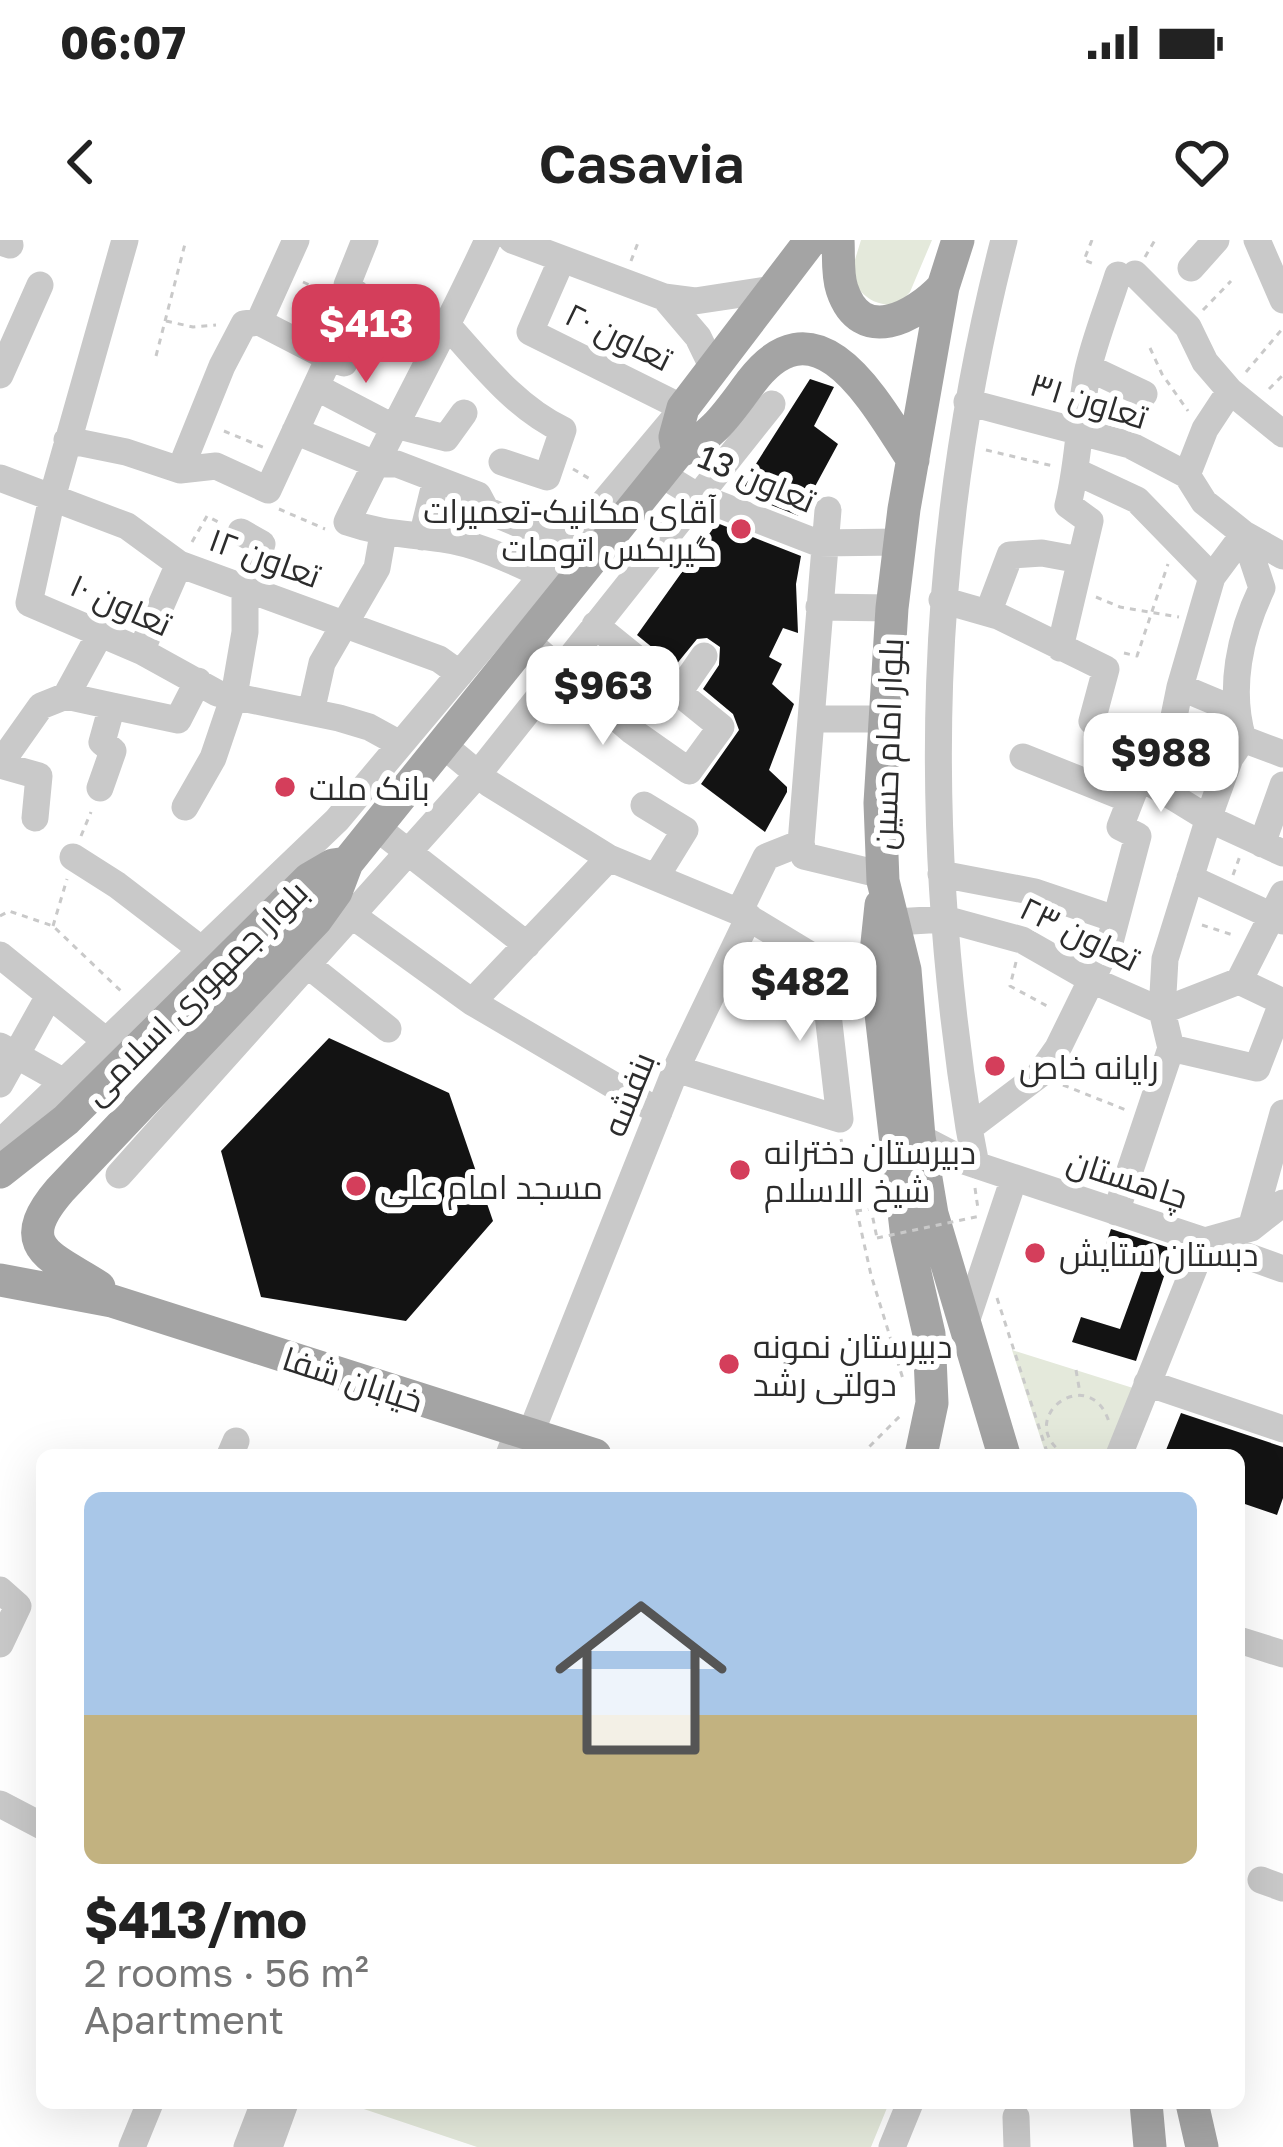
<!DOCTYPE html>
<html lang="en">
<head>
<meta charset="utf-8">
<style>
  :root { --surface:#fff; --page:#f2f2f2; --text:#222; --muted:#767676; --line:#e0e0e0; --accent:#d43e5b }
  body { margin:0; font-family:"Golos Text",Cairo,sans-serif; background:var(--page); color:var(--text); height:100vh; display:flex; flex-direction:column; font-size:45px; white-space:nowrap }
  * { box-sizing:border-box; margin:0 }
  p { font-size:39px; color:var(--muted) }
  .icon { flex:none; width:66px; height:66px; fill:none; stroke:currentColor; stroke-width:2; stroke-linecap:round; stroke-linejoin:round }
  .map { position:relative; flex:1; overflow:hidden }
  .details { position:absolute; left:36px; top:1209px; width:1209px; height:660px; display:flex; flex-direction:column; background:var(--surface); border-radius:18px; box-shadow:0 12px 48px #0002 }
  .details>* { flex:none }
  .price { position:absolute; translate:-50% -102px; padding:0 27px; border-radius:24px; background:#fff; color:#222; font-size:39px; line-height:78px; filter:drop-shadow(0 3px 6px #0008) }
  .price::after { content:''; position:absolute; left:50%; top:72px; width:36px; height:27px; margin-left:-18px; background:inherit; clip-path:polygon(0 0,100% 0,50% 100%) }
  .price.on { background:var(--accent); color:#fff }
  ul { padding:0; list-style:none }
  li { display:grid; align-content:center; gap:24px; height:636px; padding:0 48px }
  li+li { border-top:3px solid var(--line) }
  li span { display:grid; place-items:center; height:372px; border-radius:18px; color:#555 }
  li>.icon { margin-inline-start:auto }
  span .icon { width:216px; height:216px; fill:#fffc; stroke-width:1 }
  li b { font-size:51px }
  .status { display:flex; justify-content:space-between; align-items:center; height:84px; padding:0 60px; background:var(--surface); direction:ltr }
  .status svg { height:33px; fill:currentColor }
  header { display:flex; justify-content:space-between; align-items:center; height:156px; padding:0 48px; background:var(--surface); font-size:54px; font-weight:600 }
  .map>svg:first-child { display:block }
</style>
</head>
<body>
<div class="status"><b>06:07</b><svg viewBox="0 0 49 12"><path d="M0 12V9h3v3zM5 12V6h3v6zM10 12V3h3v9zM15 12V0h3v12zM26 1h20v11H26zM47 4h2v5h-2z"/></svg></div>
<header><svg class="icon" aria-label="back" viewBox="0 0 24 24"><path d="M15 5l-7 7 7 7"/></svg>Casavia<svg class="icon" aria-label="heart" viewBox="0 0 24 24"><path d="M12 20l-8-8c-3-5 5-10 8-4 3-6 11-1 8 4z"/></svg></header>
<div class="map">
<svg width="1283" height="1907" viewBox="0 0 1283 1907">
  <rect width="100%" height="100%" fill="#fff"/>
  <path fill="#e4e9db" d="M861,0H932L910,52L898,65C874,66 862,57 850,36Z
    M1012,1110L1133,1148L1105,1215H1046Z
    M346,1863H889L871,1907H477Z"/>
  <path fill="#131313" d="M810,139L834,147L814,186L838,204L799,276L738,252Z
    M717,283L801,316L796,344L798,393L783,388L769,417L782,424L772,444L794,464L769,530L787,547V552L765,592L701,544L739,490L733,474L703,449L719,425L720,407L707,398L697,399L675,426L637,395Z
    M329,798L449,853L493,981L406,1081L261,1057L221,911Z
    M1111,989L1173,1009L1136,1121L1072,1102L1081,1077L1120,1089L1146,1018L1106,1004Z
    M1181,1173L1283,1207V1258L1277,1275L1239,1262V1215H1164Z"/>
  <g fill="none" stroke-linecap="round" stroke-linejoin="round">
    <path stroke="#c9c9c9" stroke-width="3" stroke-dasharray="6 6" stroke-linecap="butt" d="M1092,0L1084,20L1094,24
      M1145,17L1155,0
      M631,21L639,0
      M303,42L327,53
      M1203,70L1231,41
      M380,76L394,83L403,64L426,76
      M166,81L193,87L216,85
      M1150,108L1162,134L1188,171
      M156,116L186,0
      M1246,132L1283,88
      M1269,149L1283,135
      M224,191L265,208
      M986,210L1053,226
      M573,229L590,239
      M279,269L325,289
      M192,302L207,276L220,283
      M1096,357L1120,367L1179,377
      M1124,413L1137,416L1168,324
      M81,596L91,572
      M1233,635L1240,616
      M0,676L9,671L53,686L123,753
      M1202,685L1233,695
      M53,686L67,639
      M1016,722L1010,746L1049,767
      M1063,845L1126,870
      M841,899L871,1035L903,1139
      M975,948L978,969
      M856,971L871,969L877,998
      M997,1058L1048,1215
      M1076,1130L1080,1153
      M861,1215L902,1174
      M1065,1215C1011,1179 1090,1121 1109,1182"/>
    <path stroke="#c9c9c9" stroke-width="27" d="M125,0L52,258L29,363L141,411L217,453L339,478L369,487L400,504
      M296,0L259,82L329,118
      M488,0C444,96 393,186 347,282C385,295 404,293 442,299C478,304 510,320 543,335
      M512,0L664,57L695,61L774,49
      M1257,0L1283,60
      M0,2L10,5
      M1191,28L1216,0
      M1135,34L1188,87L1205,122L1230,151L1283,194
      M664,57L698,97L713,128
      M448,86C483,125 516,168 563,190L547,237L502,222
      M1089,128L1144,154
      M0,135L40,45
      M316,147L383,182L446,198L464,173
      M967,162L1130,205L1187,235L1204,262L1244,294L1262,348C1240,394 1228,449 1243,499L1230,518L1213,565L1165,719L1162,771L1171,808L1116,972
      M295,191L375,224H397L478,255L486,270L569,305
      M67,200L126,212L180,230L216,226L268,250L329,118L344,123L358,55L347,45L365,0
      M180,230L222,126L244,84L259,82
      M1077,232L1137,260L1212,337L1180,447L1169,501L1148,515
      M661,234L697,256L818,303L900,302
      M1187,235L1205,189L1230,151
      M0,238L127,286L179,324L439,419L460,434
      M828,270L801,603L804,616L883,635
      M422,297L436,240
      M1212,337L1244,294L1283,316
      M942,360L998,376L1106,429L1092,481L1108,495L1148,515L1120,587L1138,596L1110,702L1058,808L1039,835L969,888L976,925
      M819,367L892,368
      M988,373L1010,315L1042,313L1080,320
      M528,402L632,491L689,531L721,487L595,385
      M1060,408L1090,281L1068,265C1079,222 1079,178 1087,134C1094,101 1108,67 1118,35
      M141,411L179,324
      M1180,447L1235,470
      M679,452L704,416
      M66,456L112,466L102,502L113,511L100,548
      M112,466L178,480L198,441
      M311,472L322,423L377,328L383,294
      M811,479H885
      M1243,499L1283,514
      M443,505L490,544L609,618L739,672L822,722H875
      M1023,517L1128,559
      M0,524L41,466L66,456L101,392
      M0,525L39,536L35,578
      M1139,536L1209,579L1283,613
      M644,565L685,590L656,637
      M185,567L213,518L234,456L245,392V349L262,304L241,292
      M376,587L527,705
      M1262,604L1283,545
      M73,617L117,645L215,720
      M941,634L1035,652L1115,679
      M1190,638L1283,681
      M739,672L766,617L801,603
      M353,676L472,762L659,872
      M895,682L945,679L1022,700L1094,741L1162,771L1239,741L1283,762
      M0,715L106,801
      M309,726L388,789
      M1239,741L1283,654
      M472,762L609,618
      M0,806L64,842
      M1171,808L1257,828L1283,761
      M676,829L840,879L822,722
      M0,844L49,756
      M969,888C921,585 927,298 1004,0
      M919,897L967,922L1205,1001L1251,988L1283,963
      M0,903L337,580L683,168L530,92L562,19
      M119,935L478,534L772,164
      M1251,988L1283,873
      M964,1088L1014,938
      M1147,1143L1283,1189
      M530,1195L676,829L749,677
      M230,1215L236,1201
      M509,1215L518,1191
      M1119,1215L1205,1001L1283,1029
      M0,1350L18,1366L0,1404
      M1239,1400L1283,1414
      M0,1564L42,1586
      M1261,1640L1283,1648
      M1016,1877L1017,1907
      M132,1907L150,1863
      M247,1907L264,1863
      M269,1907L285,1863
      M892,1907L910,1863"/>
    <path stroke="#a4a4a4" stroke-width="33" d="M838,0C839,16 837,34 842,49C861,107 915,77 943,47
      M958,0L943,47L904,269L892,368L880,563L883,641L905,730L919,897L932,974L1004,1215
      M678,212C712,199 730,170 751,142C819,52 878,168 913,220
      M881,665L875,722L907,998L929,1094L932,1163L921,1215
      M0,932L66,880L309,639L333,625L347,623L678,212L675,197L683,168L811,0
      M0,1040L112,1061L595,1215
      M99,1047C53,1017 10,1008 60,950L316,680L336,652L347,623
      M1146,1863L1150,1907
      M1192,1863L1202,1907"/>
    <path stroke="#c9c9c9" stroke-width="3" stroke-dasharray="6 6" stroke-linecap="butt" d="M877,998L980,976"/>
  </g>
  <g fill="#d43e5b" stroke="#fff" stroke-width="4.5">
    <circle cx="741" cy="289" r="12"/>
    <circle cx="285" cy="547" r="12"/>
    <circle cx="995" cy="826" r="12"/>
    <circle cx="740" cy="930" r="12"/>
    <circle cx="356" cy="946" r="12"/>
    <circle cx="1035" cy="1013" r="12"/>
    <circle cx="729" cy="1124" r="12"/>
  </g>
  <g text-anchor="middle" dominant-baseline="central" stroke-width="12" stroke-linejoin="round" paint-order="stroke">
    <g font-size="33" fill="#2c2c2c" stroke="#fff">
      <text transform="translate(619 96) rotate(26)">تعاون ۲۰</text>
      <text transform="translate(1089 160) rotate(17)">تعاون ۳۱</text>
      <text transform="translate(757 238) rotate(23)">تعاون 13</text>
      <text transform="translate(265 317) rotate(20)">تعاون ۱۲</text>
      <text transform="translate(121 364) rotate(24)">تعاون ۱۰</text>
      <text transform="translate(887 504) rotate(-88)">بلوار امام حسین</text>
      <text transform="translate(1080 693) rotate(26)">تعاون ۲۳</text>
      <text transform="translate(195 752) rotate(-45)">بلوار جمهوری اسلامی</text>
      <text transform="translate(628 854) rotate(-68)">بنفشه</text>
      <text transform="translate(1128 938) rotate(18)">چاهستان</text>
      <text transform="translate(353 1139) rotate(18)">خیابان شفا</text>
    </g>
    <g font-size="33" fill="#2c2c2c" stroke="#fff" text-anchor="start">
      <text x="717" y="270" text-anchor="end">آقای مکانیک-تعمیرات<tspan x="717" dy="38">گیربکس اتومات</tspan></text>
      <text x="309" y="547">بانک ملت</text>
      <text x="1019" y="826">رایانه خاص</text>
      <text x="764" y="911">دبیرستان دخترانه<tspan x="764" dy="38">شیخ الاسلام</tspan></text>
      <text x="380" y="946">مسجد امام علی</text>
      <text x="1059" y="1013">دبستان ستایش</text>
      <text x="753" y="1105">دبیرستان نمونه<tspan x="753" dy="38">دولتی رشد</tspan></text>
    </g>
  </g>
</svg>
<b class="price on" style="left:366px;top:146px">$413</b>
<b class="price" style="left:603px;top:508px">$963</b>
<b class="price" style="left:1161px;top:575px">$988</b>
<b class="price" style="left:800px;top:804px">$482</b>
<section class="details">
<ul>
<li><span style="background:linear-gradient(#a9c7e8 60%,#c2b280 0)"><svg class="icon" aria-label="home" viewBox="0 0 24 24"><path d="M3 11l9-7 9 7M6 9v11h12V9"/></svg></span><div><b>$413/mo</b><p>2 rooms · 56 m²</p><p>Apartment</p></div></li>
</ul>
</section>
</div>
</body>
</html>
